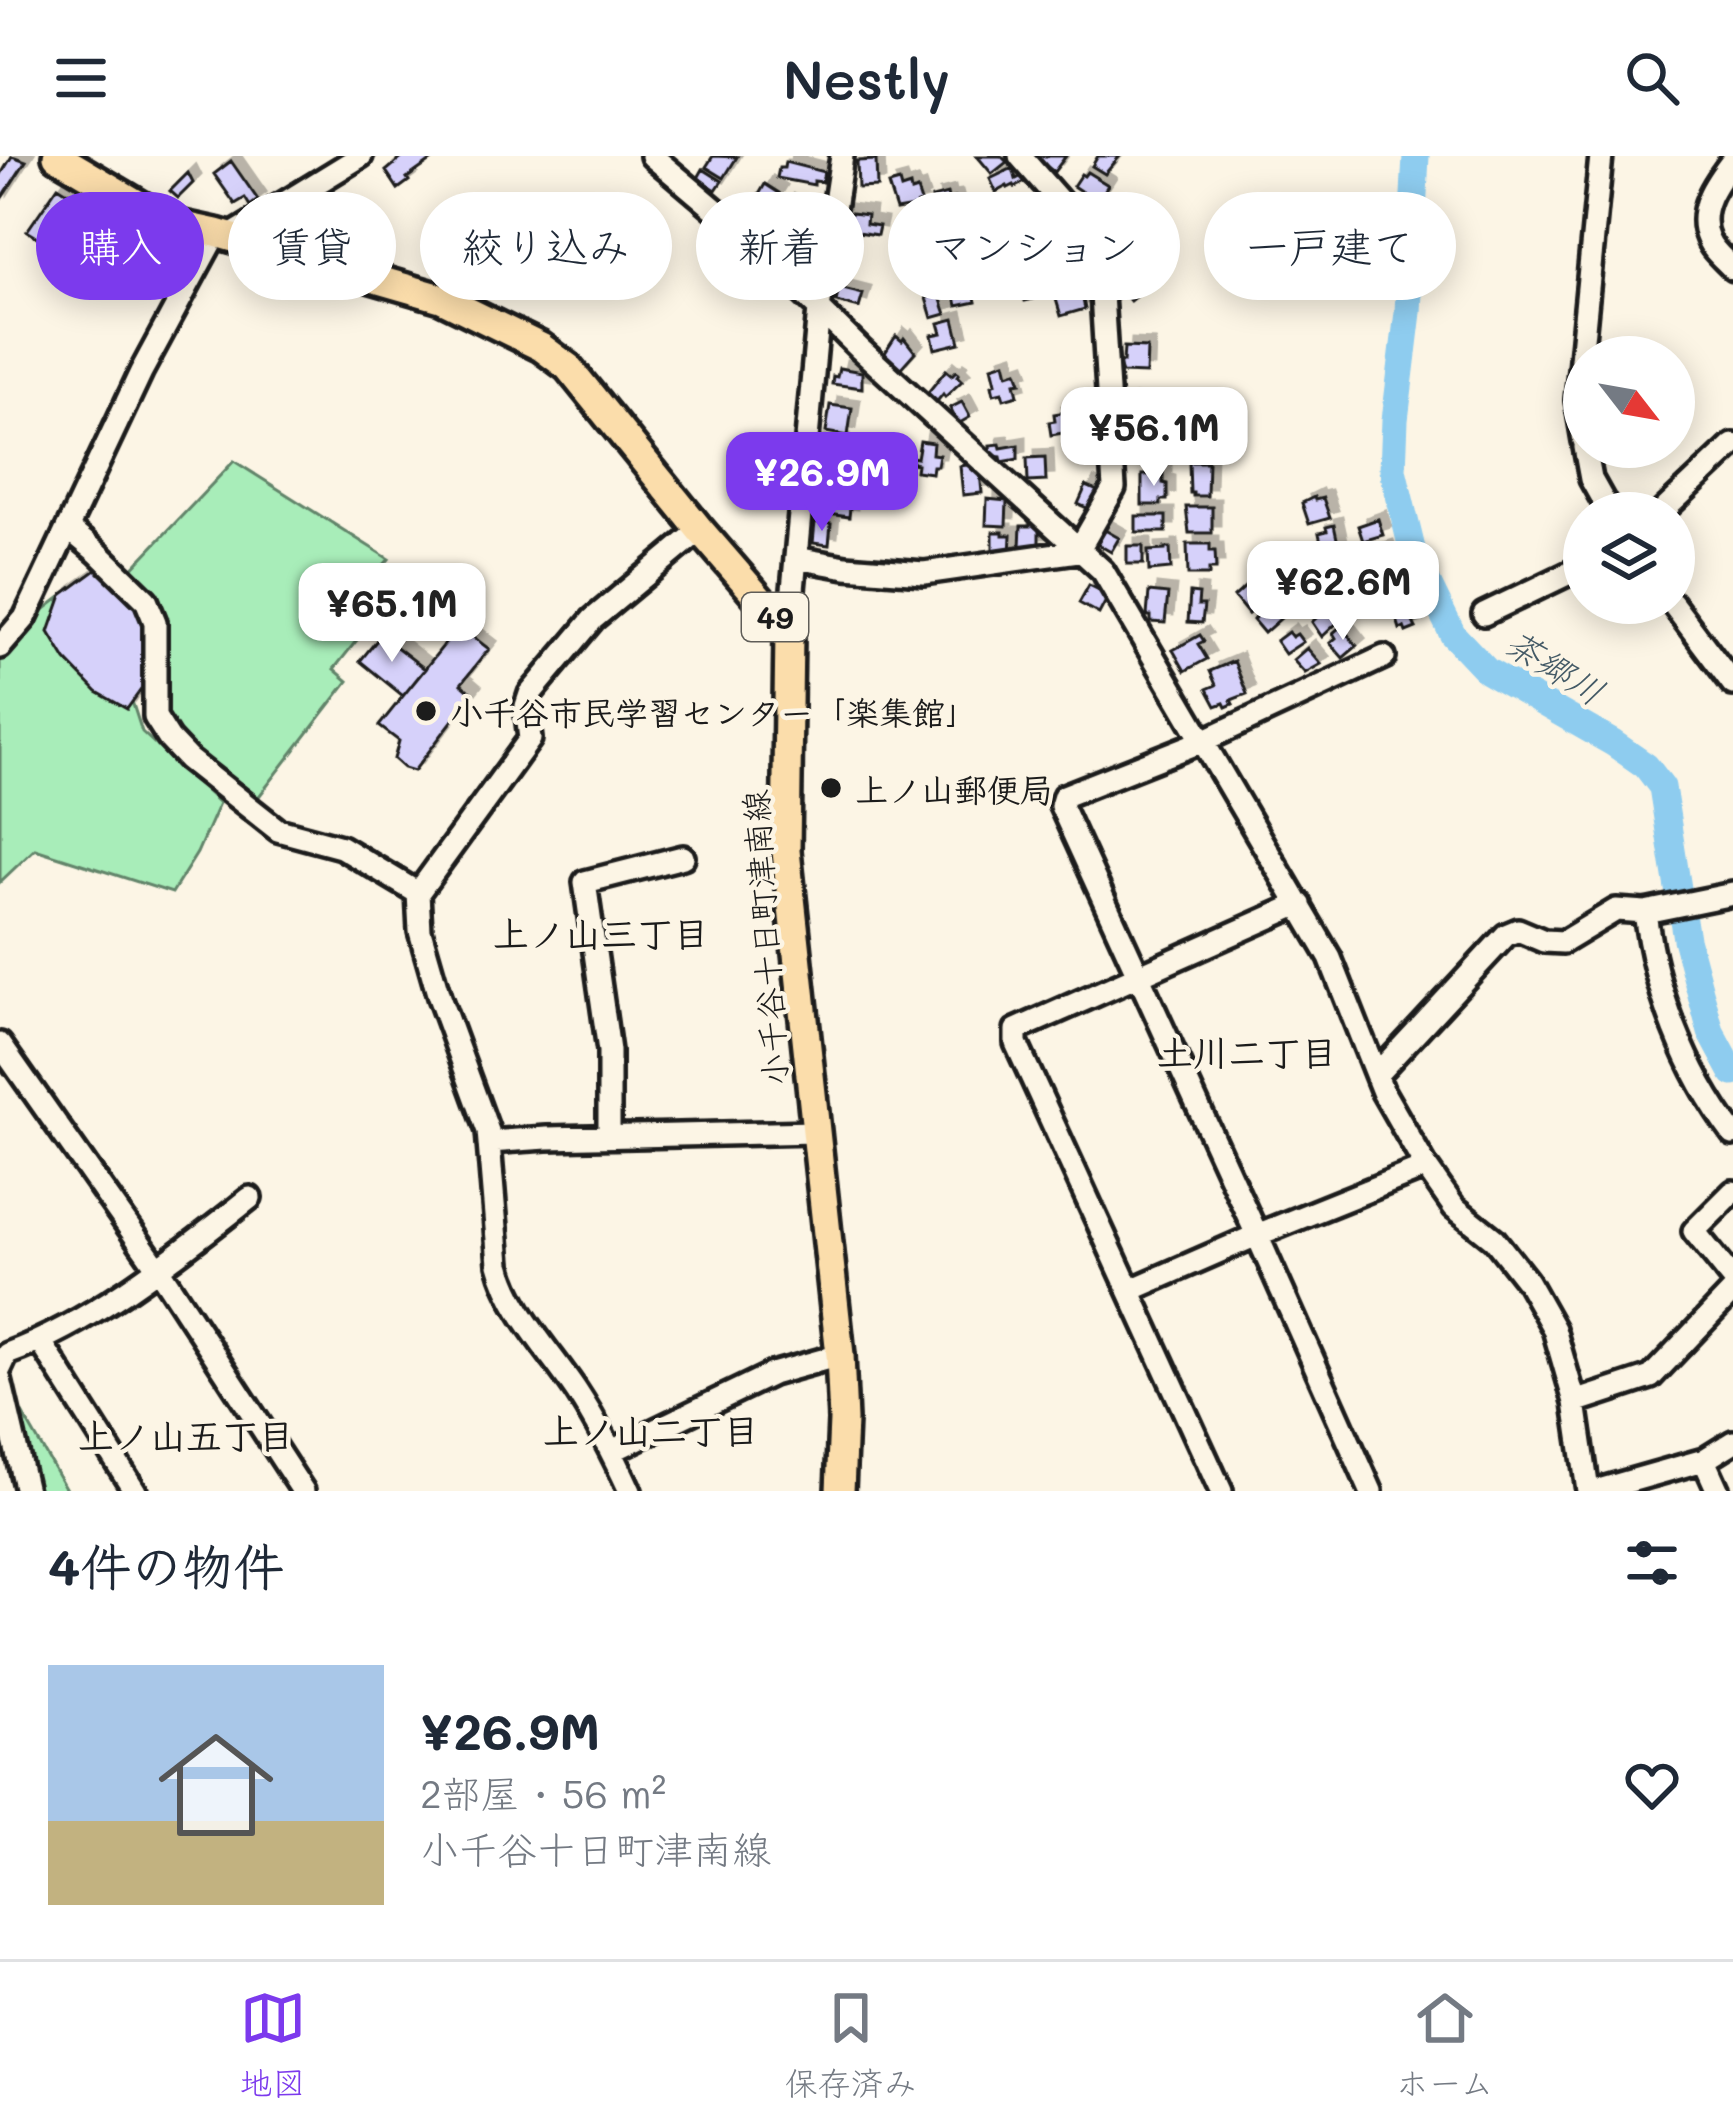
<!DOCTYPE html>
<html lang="ja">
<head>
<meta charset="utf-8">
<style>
  :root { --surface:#fff; --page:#f2f2f3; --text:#1f2937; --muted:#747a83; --line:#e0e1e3; --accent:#7c3aed }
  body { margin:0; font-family:Mali,"Klee One",sans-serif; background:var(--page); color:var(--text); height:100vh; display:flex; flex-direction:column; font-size:45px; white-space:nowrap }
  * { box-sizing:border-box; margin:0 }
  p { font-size:39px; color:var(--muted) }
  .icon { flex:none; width:66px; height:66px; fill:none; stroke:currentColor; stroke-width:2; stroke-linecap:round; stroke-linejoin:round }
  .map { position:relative; height:1335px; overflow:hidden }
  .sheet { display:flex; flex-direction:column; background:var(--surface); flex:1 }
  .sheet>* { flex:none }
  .banner { position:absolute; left:36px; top:36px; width:1662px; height:108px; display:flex; gap:24px }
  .needle { width:78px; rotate:121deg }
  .fabs { position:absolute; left:1563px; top:180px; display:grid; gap:24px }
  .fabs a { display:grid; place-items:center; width:132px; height:132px; border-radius:50%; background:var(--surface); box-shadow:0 6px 30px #0003; font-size:60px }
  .price { position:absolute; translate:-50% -102px; padding:0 27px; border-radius:24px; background:#fff; color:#222; font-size:39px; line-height:78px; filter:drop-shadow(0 3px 6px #0008) }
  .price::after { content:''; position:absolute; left:50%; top:72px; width:36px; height:27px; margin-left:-18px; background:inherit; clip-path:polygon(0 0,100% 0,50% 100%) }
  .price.on { background:var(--accent); color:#fff }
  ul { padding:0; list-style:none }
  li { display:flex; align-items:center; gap:36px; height:300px; padding:0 48px }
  li span { display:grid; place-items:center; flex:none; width:336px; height:240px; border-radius:0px; color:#555 }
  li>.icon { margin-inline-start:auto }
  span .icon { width:144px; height:144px; fill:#fffc; stroke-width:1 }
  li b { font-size:51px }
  h2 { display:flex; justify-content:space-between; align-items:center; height:144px; padding:0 48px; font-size:51px }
  .chip { padding:0 42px; border-radius:54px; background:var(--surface); box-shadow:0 6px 30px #0003; font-size:42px; line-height:108px }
  .chip.on { background:var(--accent); color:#fff }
  header { display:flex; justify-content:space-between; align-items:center; height:156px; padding:0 48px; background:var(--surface); font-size:54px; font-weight:600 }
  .menu { display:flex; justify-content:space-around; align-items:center; height:168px; border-top:3px solid var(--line); background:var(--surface); font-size:33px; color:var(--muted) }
  .menu a { display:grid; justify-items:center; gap:6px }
  .menu .on { color:var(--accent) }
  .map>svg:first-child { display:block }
</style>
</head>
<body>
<header><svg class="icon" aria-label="menu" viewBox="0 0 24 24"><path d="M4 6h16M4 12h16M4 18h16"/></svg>Nestly<svg class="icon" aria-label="search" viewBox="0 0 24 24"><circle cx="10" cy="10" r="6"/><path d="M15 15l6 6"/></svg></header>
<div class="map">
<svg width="1733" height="1335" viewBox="0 0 1733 1335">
  <defs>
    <filter id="shadow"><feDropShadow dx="8" dy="-8" stdDeviation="0" flood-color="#0004"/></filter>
  </defs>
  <rect width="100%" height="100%" fill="#fcf5e5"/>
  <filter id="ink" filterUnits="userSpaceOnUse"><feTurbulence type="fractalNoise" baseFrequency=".00833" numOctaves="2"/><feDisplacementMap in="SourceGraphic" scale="24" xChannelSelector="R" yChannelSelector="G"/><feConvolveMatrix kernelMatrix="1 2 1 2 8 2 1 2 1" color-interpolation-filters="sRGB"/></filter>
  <g filter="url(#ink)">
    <path fill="#a8edb9" stroke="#62846a" stroke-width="3" d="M234,305L389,403L335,466L357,484L334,513L348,525L250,652L164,575L123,422Z
      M88,420L120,453L128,533L142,576L219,647L197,697L172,737L35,693L0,726V497L24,469Z
      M0,1219L67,1335H28Z"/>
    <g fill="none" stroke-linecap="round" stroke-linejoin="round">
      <path stroke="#8eccef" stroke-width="27" d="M1416,0L1408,156L1395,264L1393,314L1413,397L1453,479L1487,515L1613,587L1646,610L1662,631L1686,783L1711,876L1733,917"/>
    </g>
    <path fill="#d6d1fa" stroke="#1c1c1c" stroke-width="3" filter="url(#shadow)" d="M12,0L26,5L0,45V20Z
      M404,0H438L407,22L409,25L398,33L386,15Z
      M713,0L737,1L724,22L706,11Z
      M977,0H1001L1007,6L992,18Z
      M1040,0H1066L1054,16L1037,3Z
      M1098,0H1120L1105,18L1092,10Z
      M876,4L877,31L858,32L857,5Z
      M231,5L258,44L250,50L245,42L235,48L214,18Z
      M785,6L824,16L822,26L814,25V29L777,22L779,12H784Z
      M1013,12L1016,23L1022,20L1025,26L1015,31L1014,29L1008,32L1007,30L996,36L990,23Z
      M703,13L722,25L716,34L698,22Z
      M1087,16L1108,29L1097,46L1073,30L1081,18L1084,20Z
      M188,17L193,27L178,42L170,35Z
      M899,26L901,33L910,30L911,36L917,34L921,46L917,48L919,50L896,54L888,29Z
      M765,28L779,37L766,58L753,49Z
      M58,30L80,44L50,89L27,75Z
      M947,38L948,43L954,42L958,57L944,60L945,64L937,66L932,42Z
      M786,46L806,57L801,64L795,61L790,69L788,68L786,71L793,75L787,86L772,77L773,75L770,73Z
      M1043,50L1061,64L1046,79L1030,62Z
      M1100,54L1104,58L1108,54L1122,67L1108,80L1105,77L1101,80L1089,66Z
      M836,55L867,59L866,68L879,70L877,79L833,72Z
      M104,57L116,65L103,84L91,76Z
      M965,60L971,76L966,78L967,82L956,86L946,67Z
      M919,63L925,79L923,83L909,88L907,85L905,86L899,70Z
      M799,70L818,75L812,100L801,97L802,93L794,91Z
      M1017,70L1025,89L1029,88L1031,93L1016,102L1013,94L995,98L987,78L999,73L1001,77Z
      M159,75L179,87L146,140L127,130L123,136L58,98L68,81L111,108L113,105L119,109L120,106L133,114L150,84L153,86Z
      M979,85L984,100L961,108L958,99L965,97L963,91Z
      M920,96L925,108L933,105L937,116L918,124L911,100Z
      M1118,114L1135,136L1132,138L1135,141L1130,145L1114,125L1117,122L1113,118Z
      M1035,118L1037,123L1046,121L1050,135L1041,138L1042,141L1025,145L1020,127L1028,125L1027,120Z
      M972,127L976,146L957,150L953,131Z
      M839,132L863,138L859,152L836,146Z
      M1085,134L1088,142L1083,144L1085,153L1061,160L1055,140Z
      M939,138L946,158L932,162L926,142Z
      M954,163L960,187L935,193L932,179L942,177L939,167Z
      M896,180L902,185L904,182L915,196L899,214L883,200Z
      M1124,191L1147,192L1146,218L1122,217L1118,206H1123Z
      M1005,206L1008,218L1017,215L1021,226L1015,227L1018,239L1004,243L1002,236L994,238L992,229L996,227L992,210Z
      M839,212L862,216V232L832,228L833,220L837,221Z
      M946,214L952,219L956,215L959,217L957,220L962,225L945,241L943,238L935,248L925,240Z
      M962,246L970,261L958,268L950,252Z
      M1127,247L1147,250L1146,258L1154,259L1150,280L1122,275Z
      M830,249L852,252L848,280L826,276Z
      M1100,254V274L1078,275L1077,255Z
      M1071,255L1073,270L1068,271L1069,276L1051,279L1049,266L1055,265L1054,258Z
      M1199,273V282H1208V298L1182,299V284L1187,283L1186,274Z
      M831,284L842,286L841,290L854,292L851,316L826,312L827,308L814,307L817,288L830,290Z
      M920,285L933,287L932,298L939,299L937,310H933L932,317L916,315L917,308L912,307V301L917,302Z
      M1122,285H1136L1135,310L1119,309Z
      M1000,288L1001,292L1018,289V303L1002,306L1001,301L991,300L990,289Z
      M1045,301L1046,325L1028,326L1027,302Z
      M1189,306H1208L1207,340H1193V337H1190Z
      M974,308L975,313L980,316L982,337L963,339L960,310Z
      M1153,315H1163V327L1167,328V344H1161V349H1142V319H1153Z
      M822,318L859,321L858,338L843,336L844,333L821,331Z
      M1086,330L1102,337L1094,355L1078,348Z
      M824,340L851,343L849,361L821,357Z
      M1314,341L1315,344L1323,342L1330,362L1309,368L1302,347Z
      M987,343L1007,345L1006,370L986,369Z
      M1186,351H1212V377H1189Z
      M1136,360H1166V376H1136Z
      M1378,363L1383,379L1363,385L1358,370Z
      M815,366L831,368L829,389L813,387Z
      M1030,366L1039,370V390H1020L1021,370H1030Z
      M1334,369L1339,392L1323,396L1319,377L1327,375L1326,371Z
      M1105,374L1119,382L1111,396L1097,388Z
      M993,376H1003V379H1011L1010,399H999V395H993Z
      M1187,388H1210V395H1215L1216,413H1209V419H1188Z
      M1127,390H1143V408H1127Z
      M1165,392H1170L1171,413L1149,415L1148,395L1165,394Z
      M1385,392L1391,410L1369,417L1366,398Z
      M1289,401L1302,417L1281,433L1268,417Z
      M107,406L155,466V514L127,553L97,536L66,504L49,476L62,439Z
      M1393,418L1394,420L1398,418L1402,437L1382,446L1378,437L1382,435L1379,429L1389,425L1387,421Z
      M1310,425L1323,441L1303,458L1294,441Z
      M1089,429L1109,439L1099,458L1079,447Z
      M1253,429L1265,443L1248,458L1234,441L1245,431L1247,434Z
      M1149,436L1168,438L1165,467L1151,466V460H1147Z
      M1190,437L1199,438L1198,449H1204L1202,467L1188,466Z
      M1409,448L1416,465L1413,466L1416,472L1406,476L1404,471L1400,473L1394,454Z
      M1263,451L1265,454L1268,451L1273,456L1275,454L1281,462L1264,477L1253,464Z
      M1327,452L1339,465L1322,481L1312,466Z
      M459,470L489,493L461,528L473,538L414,615L404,612L394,603L399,585L379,570Z
      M1341,470L1357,490L1343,502L1330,487L1336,482L1333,477Z
      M1288,476L1292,481L1297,478L1303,486L1285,498L1276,485Z
      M381,479L425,513L403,540L360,505Z
      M1200,479L1204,485L1198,488L1207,503L1185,515L1173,494Z
      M1307,492L1321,508L1305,517L1293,504Z
      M1234,505L1247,538L1231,544L1233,548L1226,551L1224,547L1216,550L1207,533L1216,529L1210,515Z"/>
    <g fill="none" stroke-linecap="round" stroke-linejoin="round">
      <g stroke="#1c1c1c" stroke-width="30">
        <path id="minor" d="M652,0L736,71L860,193L1103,415L1330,802L1383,936L1426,1011L1454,1051L1494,1083L1527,1125L1554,1173L1575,1246L1588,1335
          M1020,0L1099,90L1114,332L1078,395
          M1733,4C1716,26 1695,54 1708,83C1712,94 1725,104 1733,113
          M229,81L361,0
          M1584,285L1577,244L1601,0
          M1585,291L1591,323L1610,357
          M1661,357L1733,289
          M69,373L98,397L146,444L155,466V561L169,583L188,603L278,674L341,691L418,737
          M796,402L846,411L924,417L1078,395
          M1672,447L1733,528
          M1484,458L1584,410
          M789,477L819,153L842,0
          M0,491L25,462L141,216L216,77
          M1645,756C1655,835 1685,914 1733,978
          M0,888L159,1114L303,1335
          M1377,918L1506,779L1518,774L1544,785L1563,786L1616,754L1645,756L1733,738
          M609,981V895L585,726L683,701
          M489,986L547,982L816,976
          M1733,1036L1694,1075L1733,1123
          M1131,1134L1257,1079L1426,1011
          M41,1186L135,1335
          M0,1213L7,1198C96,1165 176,1100 250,1042
          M0,1224L26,1335
          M1575,1246L1651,1221L1733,1135
          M612,1295L772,1218L840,1199
          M1704,1304L1718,1335
          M630,1335C614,1300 598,1268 577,1236C550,1195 511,1156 499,1108L488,975L439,841L420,775L418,737L530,583L526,550L530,538L593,463L700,374
          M1221,1335L1016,887V874L1300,748
          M1371,1335L1257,1079L1061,650L1064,640L1203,585L1384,501
          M1595,1335L1704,1304L1733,1286"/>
      </g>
      <g stroke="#1c1c1c" stroke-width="36">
        <path id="major" d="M57,0L170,67L216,77L441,142L541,191L568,211L700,374L789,477L786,695L840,1199L843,1264L840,1335"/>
      </g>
      <use href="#minor" stroke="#fcf5e5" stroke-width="21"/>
      <use href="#major" stroke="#fbddab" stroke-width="27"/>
    </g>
  </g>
  <g fill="#1c1c1c" stroke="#fcf5e5" stroke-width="4.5">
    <circle cx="426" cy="555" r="12"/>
    <circle cx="831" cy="632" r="12"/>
  </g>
  <g text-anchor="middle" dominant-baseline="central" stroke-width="9" stroke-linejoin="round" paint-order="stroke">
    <rect fill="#fcf5e5" stroke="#5f5d58" stroke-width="3" x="742" y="437" width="66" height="48" rx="9"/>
    <g font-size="30" font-weight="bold" fill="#1c1c1c">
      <text x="775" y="461">49</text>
    </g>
    <g font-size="33" font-weight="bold" fill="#1c1c1c" stroke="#fcf5e5" text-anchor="start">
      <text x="450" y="555">小千谷市民学習センター「楽集館」</text>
      <text x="855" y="632">上ノ山郵便局</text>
    </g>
    <g font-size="33" fill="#1c1c1c" stroke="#fcf5e5">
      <text transform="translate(764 782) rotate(-94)">小千谷十日町津南線</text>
    </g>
    <g font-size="36" font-style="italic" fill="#445a66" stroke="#fcf5e5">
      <text transform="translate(1556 510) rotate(32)">茶郷川</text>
    </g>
    <g font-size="36" font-weight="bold" fill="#1c1c1c" stroke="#fcf5e5">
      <text x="601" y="776">上ノ山三丁目</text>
      <text x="1247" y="895">土川二丁目</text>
      <text x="651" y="1273">上ノ山二丁目</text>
      <text x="186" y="1278">上ノ山五丁目</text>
    </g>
  </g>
</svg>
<div class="fabs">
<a><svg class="needle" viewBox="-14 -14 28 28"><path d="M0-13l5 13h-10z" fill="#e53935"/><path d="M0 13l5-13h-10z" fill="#747a83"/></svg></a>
<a><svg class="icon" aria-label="layers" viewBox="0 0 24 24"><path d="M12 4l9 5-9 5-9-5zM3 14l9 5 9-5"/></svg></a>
</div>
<b class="price" style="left:1154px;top:333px">¥56.1M</b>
<b class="price on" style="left:822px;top:378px">¥26.9M</b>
<b class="price" style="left:1343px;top:487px">¥62.6M</b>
<b class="price" style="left:392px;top:509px">¥65.1M</b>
<div class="banner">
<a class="chip on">購入</a>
<a class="chip">賃貸</a>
<a class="chip">絞り込み</a>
<a class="chip">新着</a>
<a class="chip">マンション</a>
<a class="chip">一戸建て</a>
</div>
</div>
<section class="sheet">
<h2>4件の物件<svg class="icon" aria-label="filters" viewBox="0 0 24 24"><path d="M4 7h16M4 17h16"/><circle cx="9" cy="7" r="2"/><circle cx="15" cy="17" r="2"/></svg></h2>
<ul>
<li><span style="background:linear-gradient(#a9c7e8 65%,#c2b280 0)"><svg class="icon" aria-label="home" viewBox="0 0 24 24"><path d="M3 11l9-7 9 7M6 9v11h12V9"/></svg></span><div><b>¥26.9M</b><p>2部屋 · 56 m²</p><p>小千谷十日町津南線</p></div><svg class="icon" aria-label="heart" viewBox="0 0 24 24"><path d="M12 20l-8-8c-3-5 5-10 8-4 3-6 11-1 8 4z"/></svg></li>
</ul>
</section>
<nav class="menu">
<a class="on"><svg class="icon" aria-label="map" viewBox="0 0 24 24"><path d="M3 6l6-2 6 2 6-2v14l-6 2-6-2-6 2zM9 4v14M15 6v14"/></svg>地図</a>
<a><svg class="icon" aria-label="saved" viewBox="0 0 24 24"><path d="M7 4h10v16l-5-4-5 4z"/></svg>保存済み</a>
<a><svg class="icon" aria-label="home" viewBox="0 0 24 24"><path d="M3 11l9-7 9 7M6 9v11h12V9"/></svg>ホーム</a>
</nav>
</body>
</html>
